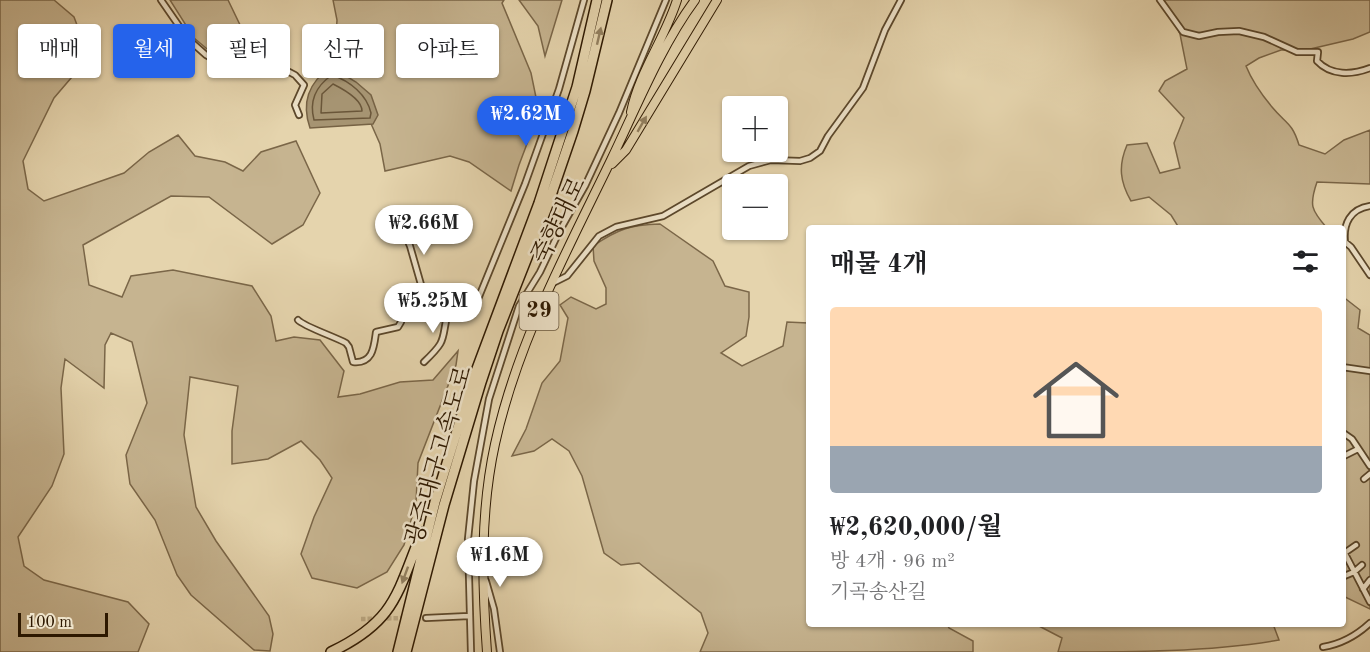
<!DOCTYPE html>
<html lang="ko">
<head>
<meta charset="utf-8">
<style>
  :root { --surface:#fff; --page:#f6f6f6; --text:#202124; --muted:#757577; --line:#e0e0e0; --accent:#2563eb }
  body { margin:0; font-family:"Old Standard TT","Noto Serif KR",serif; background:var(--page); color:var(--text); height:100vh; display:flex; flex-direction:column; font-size:22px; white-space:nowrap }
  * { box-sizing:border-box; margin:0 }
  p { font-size:20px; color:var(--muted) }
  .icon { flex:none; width:33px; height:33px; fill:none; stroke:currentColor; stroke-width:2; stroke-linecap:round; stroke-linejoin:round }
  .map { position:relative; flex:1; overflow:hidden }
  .side { position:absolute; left:806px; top:225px; width:540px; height:402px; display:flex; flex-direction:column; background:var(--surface); border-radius:6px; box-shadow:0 2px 4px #0004 }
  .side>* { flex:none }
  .banner { position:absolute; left:18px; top:24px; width:570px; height:54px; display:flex; gap:12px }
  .buttons { position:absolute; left:722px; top:96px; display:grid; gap:12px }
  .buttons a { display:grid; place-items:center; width:66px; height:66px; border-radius:6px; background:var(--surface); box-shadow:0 2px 4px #0004; font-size:30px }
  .scale { position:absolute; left:18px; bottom:15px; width:90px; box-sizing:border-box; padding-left:6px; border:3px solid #2d1800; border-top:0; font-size:16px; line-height:21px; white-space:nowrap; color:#2d1800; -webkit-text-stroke:4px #eee3ca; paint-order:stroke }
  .price { position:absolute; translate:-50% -51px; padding:0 14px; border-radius:21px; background:#fff; color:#222; font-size:20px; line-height:39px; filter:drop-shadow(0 2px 3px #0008) }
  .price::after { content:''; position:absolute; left:50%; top:36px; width:18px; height:14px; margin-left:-9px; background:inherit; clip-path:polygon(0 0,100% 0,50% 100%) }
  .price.on { background:var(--accent); color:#fff }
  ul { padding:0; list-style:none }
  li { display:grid; align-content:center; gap:12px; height:318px; padding:0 24px }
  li+li { border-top:2px solid var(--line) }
  li span { display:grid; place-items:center; height:186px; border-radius:6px; color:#555 }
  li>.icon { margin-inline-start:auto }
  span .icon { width:108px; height:108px; fill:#fffc; stroke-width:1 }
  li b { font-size:26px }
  h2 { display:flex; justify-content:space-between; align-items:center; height:72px; padding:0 24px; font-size:26px }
  .pill { padding:0 21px; border-radius:6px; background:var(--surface); box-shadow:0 2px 4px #0004; font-size:21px; line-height:54px }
  .pill.on { background:var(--accent); color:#fff }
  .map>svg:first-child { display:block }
</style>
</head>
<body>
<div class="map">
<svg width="1370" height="652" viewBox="0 0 1370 652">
  <rect width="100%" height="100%" fill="#e5d4ad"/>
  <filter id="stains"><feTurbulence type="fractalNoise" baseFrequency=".00333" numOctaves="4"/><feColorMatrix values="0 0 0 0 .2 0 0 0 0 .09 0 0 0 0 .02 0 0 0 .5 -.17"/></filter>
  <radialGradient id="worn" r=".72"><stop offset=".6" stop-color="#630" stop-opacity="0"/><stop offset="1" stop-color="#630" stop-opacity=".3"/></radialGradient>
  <path fill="#c6b490" stroke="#7a6648" stroke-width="1.5" d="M0,0H54L74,17L89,57L54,98L23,161L28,189L44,201L124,173L149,152L178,135L195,156L225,162L243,171L261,152L296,141L320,193L303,225L272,244L209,197L171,196L83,245L89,285L122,297L131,276L173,270L252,286L271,316L276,341L294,337L320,340L344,371L338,397L360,394L400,382L433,380L458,351L456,365L418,463L416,503L404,545L387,572L357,588L312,578L301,554L314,517L332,478L320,460L301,441L268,459L232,464V431L238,386L190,377L184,435L196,507L216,541L269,616L273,634L270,651L254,650L191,595L177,575L155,520L130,484L126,455L147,403L132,342L111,333L105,345L104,388L65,359L61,388L64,454L52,486L18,537L24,566L44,580L128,602L149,624L138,652H0Z
    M170,0H228L257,60L231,69L194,38Z
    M333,0H504L502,3L531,73L539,112L519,165L511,191L469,162L450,156L385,171L380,144L353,83L335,53L337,20Z
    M519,0H562L545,56L538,26Z
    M1164,0H1370V32L1353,39L1306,50H1281L1259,58L1246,66C1252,81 1262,95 1272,107C1286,124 1292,122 1299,145L1325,154L1344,140L1370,130V184L1317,182C1309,205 1311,210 1327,228H1179L1171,215L1149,197L1131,201C1120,182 1118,166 1127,145L1147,143L1160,173L1180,168L1174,143L1184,118L1159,91L1165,81L1187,69L1180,34Z
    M660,224L713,261L725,286L749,292V317L746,336L721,353L742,366L783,346L787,322L808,323V624H947L949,628L973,641V652H700L708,633L701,613L639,563L621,565L604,553L582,476L569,451L552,439L534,451L512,456L526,429L542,383L560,361L568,318L560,305L571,297L596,309L606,304V288L594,261L593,246C618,229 630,225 660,224Z
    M1342,296L1360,310L1358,328L1370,335V609L1343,596Z
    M1018,624H1273L1279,640C1211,652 1129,652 1058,652L1062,638L1039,626Z"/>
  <path fill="#a69472" stroke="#766244" stroke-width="1.5" d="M331,67L356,82L371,95L378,115L373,124L310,128C301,102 309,82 331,67Z"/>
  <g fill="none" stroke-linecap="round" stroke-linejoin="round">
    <path stroke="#6a5639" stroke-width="1.5" d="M332,75C350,81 367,95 371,113L370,118L314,120C309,101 316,86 332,75Z
      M333,84C343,89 362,99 362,111L321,113L322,94Z"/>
    <path stroke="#c0ae8a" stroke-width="4.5" stroke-dasharray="4.5 2" stroke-linecap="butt" d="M361,619L405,618"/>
    <g stroke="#5b472b" stroke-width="8">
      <path id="street" d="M161,0L188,39L206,55L234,71L247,70L270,62L295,75L304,85L295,105L299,115
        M1160,0L1183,32L1199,36L1218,32L1239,31L1264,37L1297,52H1318L1317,61C1331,76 1352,75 1370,68
        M1370,206C1350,209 1343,224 1345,242L1351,247L1370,275
        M404,232L410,246L422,288
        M553,283L567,276L599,236L616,227L663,216L749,166L771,160L800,161L810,158L820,151L828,136L863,88L885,30L901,0
        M298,320C303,326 335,337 346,343L349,347L353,362C373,364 374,347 376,332L398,327L401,322L404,311L415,302L422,288L448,311L454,314L471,310L476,304L525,184L559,89L584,0
        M424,362C448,339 441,341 448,311
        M1342,367L1370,371
        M1342,432L1352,439L1370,466
        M1342,457L1358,449
        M1364,479L1370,474
        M1342,548L1370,602
        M1343,554L1356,545
        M1342,577L1354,572L1362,565
        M486,581L494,609L500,652
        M1363,589L1370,580
        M426,618L469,616
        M1323,647C1342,644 1356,636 1370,623
        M471,652L468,539L474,481L489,399L519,306L540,272L559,232L585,186L619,113L666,0"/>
    </g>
    <g stroke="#2d1800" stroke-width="10">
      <path id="primary" d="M631,112C639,73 665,38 677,0
        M612,164L626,150L717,0
        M487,652C482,583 480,512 495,444C517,343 566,253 611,160C636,108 661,46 695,0"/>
    </g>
    <g stroke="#2d1800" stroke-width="12">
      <path id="highway" d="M331,652C396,621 397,593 422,532
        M398,652L435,502L472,382L539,203L577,87L597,0
        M406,652L444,505L481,382L498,331L547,207L573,131L585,91L607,0"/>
    </g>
    <use href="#street" stroke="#eee3ca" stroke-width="4.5"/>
    <use href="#primary" stroke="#e5d4ad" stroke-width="8"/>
    <use href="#highway" stroke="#e5d4ad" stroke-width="9"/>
  </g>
  <defs><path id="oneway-solid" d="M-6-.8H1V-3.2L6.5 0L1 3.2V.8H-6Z" transform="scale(1.5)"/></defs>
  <g fill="#927f5f">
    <use href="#oneway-solid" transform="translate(599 36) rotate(-77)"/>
    <use href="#oneway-solid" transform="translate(642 124) rotate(-60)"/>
    <use href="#oneway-solid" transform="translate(405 575) rotate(110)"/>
  </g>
  <g text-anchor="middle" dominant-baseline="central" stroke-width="5" stroke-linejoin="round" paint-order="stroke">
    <rect fill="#eee3ca" stroke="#67553d" stroke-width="1.5" x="519.5" y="292" width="39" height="38" rx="4.5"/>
    <g font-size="22" font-weight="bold" fill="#2d1800">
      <text x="539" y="311">29</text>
    </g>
    <g font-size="24" fill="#2d1800" stroke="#eee3ca">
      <text transform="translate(560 221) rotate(-64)">죽향대로</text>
      <text transform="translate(440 456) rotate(-74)">광주대구고속도로</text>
    </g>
  </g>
  <rect width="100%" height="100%" filter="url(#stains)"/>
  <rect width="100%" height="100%" fill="url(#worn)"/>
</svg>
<div class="buttons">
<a>+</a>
<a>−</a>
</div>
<div class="scale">100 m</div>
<b class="price on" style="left:526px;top:147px">₩2.62M</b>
<b class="price" style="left:424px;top:256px">₩2.66M</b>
<b class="price" style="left:433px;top:334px">₩5.25M</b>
<b class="price" style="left:500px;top:588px">₩1.6M</b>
<div class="banner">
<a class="pill">매매</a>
<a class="pill on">월세</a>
<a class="pill">필터</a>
<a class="pill">신규</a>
<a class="pill">아파트</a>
</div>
<section class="side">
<h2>매물 4개<svg class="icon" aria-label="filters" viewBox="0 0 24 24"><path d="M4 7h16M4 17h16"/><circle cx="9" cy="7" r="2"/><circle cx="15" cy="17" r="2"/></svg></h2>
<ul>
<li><span style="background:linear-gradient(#ffd9b3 75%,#9aa5b1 0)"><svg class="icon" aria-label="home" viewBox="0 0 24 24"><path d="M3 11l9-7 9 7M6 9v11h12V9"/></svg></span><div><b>₩2,620,000/월</b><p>방 4개 · 96 m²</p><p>기곡송산길</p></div></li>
</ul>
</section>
</div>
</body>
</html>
